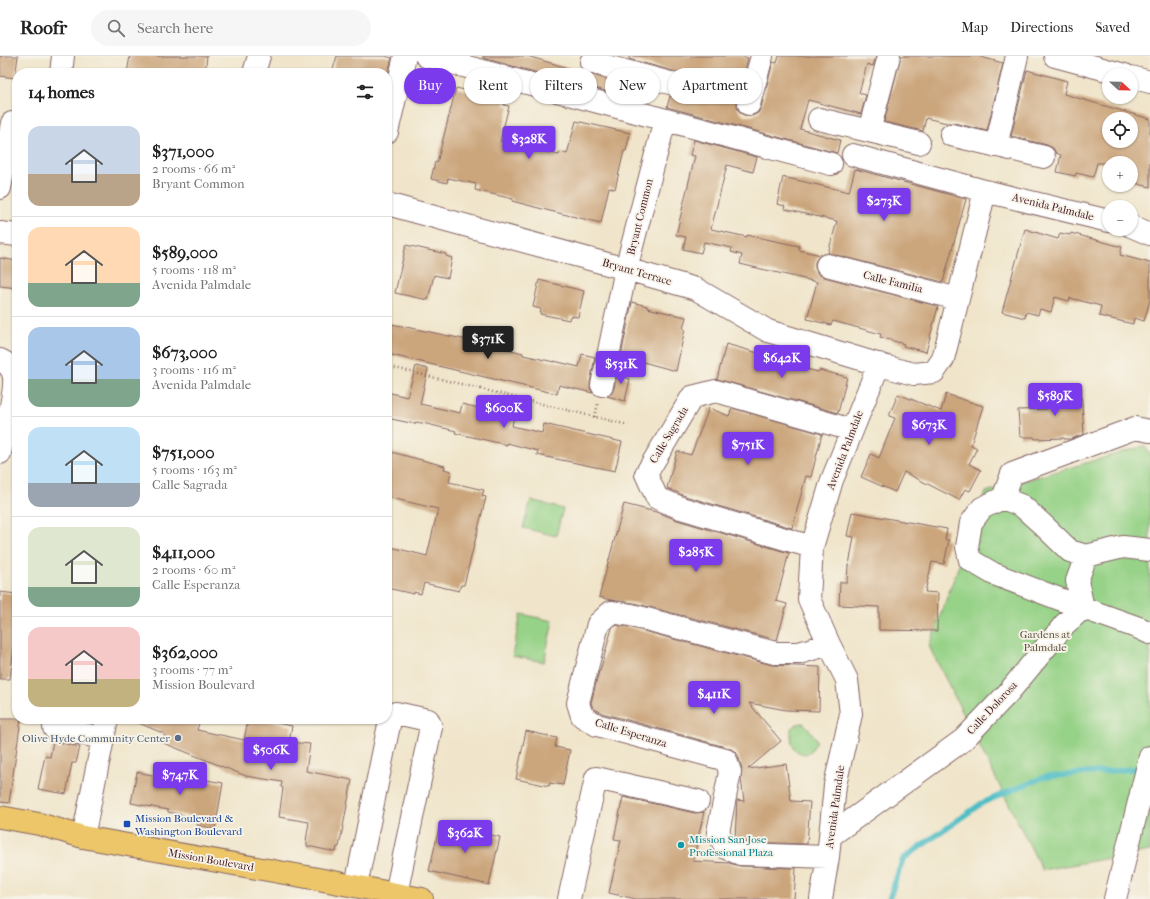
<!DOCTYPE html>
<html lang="en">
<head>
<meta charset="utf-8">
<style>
  :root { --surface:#fff; --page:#f6f6f6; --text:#222; --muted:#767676; --line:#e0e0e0; --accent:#7c3aed }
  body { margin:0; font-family:"IM FELL French Canon",serif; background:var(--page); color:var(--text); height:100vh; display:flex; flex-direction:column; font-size:15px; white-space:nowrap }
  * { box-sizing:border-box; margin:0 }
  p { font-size:13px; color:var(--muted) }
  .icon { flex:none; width:22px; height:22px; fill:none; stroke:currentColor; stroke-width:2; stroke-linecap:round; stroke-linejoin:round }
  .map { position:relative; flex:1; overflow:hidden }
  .drawer { position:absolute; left:12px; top:12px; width:380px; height:656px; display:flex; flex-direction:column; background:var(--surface); border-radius:16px; box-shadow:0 1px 3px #0004 }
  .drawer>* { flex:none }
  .hud { position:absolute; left:404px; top:12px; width:380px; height:36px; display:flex; gap:8px }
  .needle { width:26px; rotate:112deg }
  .controls { position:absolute; left:1102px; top:12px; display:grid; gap:8px }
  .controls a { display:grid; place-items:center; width:36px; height:36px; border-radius:50%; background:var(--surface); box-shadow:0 1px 3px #0004; font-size:20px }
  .price { position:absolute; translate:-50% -34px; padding:0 9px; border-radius:4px; background:var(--accent); color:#fff; font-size:13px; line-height:26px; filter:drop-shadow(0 1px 2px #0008) }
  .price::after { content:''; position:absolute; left:50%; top:24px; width:12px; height:9px; margin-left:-6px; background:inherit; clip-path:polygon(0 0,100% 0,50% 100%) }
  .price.active { background:#222; color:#fff }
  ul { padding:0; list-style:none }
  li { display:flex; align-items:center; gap:12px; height:100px; padding:0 16px }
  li+li { border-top:1px solid var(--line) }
  li span { display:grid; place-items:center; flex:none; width:112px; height:80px; border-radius:12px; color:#555 }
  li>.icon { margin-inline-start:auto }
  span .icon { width:48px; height:48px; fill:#fffc; stroke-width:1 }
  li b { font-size:17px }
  h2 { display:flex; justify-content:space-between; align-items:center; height:48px; padding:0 16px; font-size:17px }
  .pill { padding:0 14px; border-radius:18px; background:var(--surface); box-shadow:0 1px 3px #0004; font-size:14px; line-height:36px }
  .pill.active { background:var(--accent); color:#fff }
  header { display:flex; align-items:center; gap:24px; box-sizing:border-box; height:56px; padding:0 20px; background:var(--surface); border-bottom:1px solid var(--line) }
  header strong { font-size:19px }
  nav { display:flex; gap:22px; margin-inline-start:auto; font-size:14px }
  .search { width:280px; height:36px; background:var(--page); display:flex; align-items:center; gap:10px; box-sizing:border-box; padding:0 14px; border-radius:22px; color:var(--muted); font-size:15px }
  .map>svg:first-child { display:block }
</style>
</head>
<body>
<header>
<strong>Roofr</strong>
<div class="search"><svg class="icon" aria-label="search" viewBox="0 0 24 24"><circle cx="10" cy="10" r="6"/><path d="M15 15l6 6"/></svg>Search here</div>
<nav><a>Map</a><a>Directions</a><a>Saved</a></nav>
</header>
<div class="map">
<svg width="1150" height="843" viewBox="0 0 1150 843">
  <rect width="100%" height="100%" fill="#f7f3e8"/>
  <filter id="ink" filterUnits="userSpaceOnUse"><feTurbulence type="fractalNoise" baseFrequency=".025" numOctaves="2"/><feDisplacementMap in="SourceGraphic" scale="8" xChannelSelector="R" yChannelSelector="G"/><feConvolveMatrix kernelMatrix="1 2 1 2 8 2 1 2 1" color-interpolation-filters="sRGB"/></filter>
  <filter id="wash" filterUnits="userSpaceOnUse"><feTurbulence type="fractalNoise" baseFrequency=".012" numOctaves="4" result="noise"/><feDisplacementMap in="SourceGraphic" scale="16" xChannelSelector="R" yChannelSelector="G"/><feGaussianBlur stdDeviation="0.9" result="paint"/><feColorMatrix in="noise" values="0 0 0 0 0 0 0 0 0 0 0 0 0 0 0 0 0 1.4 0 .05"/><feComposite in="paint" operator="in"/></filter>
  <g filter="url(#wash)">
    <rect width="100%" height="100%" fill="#f0e5ca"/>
    <path fill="#96d287" stroke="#707859" d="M1144,390L1150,398V795L1042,814L929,590L986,436Z
      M531,444L563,453L556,480L523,472Z
      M521,558L553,565L544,606L512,600Z
      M803,667C807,669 815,681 817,685L811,695L806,698C790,696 791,685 791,672L797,668Z"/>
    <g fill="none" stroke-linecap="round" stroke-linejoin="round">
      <path stroke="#50bec6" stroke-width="5.5" d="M889,843L903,803L982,747L1044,721L1143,712"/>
    </g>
    <g id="blocks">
      <path fill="#cba57c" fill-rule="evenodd" d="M0,0H18L15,22L0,20Z
        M130,0H207L205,17H127Z
        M337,0H385L392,2L388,17H332Z
        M483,0H527L616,26L613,37L483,2Z
        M629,0H740L748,2L737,45V51L740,57L746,60H752L758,57L761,52L773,6L777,7L779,0H876L873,10L867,8L859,37L866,39L861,58L808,44L800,73L840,84L837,97L667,51L670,40L682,43H688L694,40L697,34V28L694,22L688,19L629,3Z
        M901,0H977L1003,7L987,75L954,67H947L926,62L923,75L884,66Z
        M1027,14L1067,25L1064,38L1150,63V131L1131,126V107H1097L1093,121L1076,117L1075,120L1057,116L1061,99L1056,97L1053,92L1047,89L1011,80ZM1109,63H1131V85H1109Z
        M456,32L505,43L504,49L509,50L500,85L559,99L560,96L567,98L576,65L630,77L626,95H624L615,133L609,131L601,167L550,155L512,145L513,143L475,134L476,128L448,122L447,127L431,123L435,106L437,107Z
        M694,84L757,101L753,116L727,109L711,173L747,181V179L799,190V194L821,199L818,201L815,206V212L818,218L824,221L937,250L938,251L926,296L903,290L904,288L880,281L881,278L833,265L831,269L807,263L817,226L740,208L742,199L731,196L732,192L704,186L701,197L683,193L686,181L676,179L695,100L690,99Z
        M855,113L966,143L943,226L828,197L837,165L784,153L785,150L777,148L783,121L849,136Z
        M1025,173L1058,183L1060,177L1070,179L1071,177L1122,191L1120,199L1150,207V244L1144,265L1134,262L1133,268L1099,260L1101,250L1070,242L1069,245L1055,241L1051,256L1040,253L1038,259L1026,256L1025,262L1002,256Z
        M406,189L446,198V200L452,202L448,222L434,219L428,244L395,237Z
        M0,202L17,205V232L0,230Z
        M539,224L584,235L578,261L570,260L569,264L540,258L541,253L533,251Z
        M632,246L647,250V252L686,261L683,273H685L676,315L621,300Z
        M387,267L487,288L523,297V299L554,306V305L579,311L582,298L595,301L590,327V333L593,337L559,329L557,338L387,298Z
        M726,288L769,300V303L818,316L819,314L847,321L838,357L717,323Z
        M619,307L626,309L622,320L630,323L625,345L607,340L612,337L614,332Z
        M416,310L428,313L420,348L460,357L462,348L514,360L512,370L542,377L544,368L622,386L615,415L537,399L538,395L507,387V389L455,377L456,375L427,368L416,366L415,368L387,362V336L407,341Z
        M1081,332L1084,378L1071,383H1064V382L1035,383L1034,381H1020L1018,354L1047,353L1046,334Z
        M898,338L941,355L946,338L983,350L971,389L977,392L969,408L981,414L970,435L965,433L959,444L904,416L895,436L861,421L871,398L879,402L895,362L889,360Z
        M709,352L729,360L732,352L822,378L811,421L806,420L792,472L685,440L667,432L677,395L691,399Z
        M387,395L445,410L444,413L451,415L449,426L484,434L482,440L486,441L464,529H461L459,535L424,527L421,538L414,536V538L387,532V490L427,500L438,453L387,441Z
        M624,448L660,457L677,464L789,497L776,545L787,548L777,584L634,547L611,544L599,541Z
        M852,456L947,473L945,484H949L944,508L932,506L925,536L938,537L937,575L879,574V551L839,549L840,526H847L848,509H849L854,481L847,480Z
        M0,536L17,538V566L10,623H0Z
        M615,569L628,571L772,609L820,611L819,655L786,654L749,647L781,685L748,713L786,708L791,745L810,746L807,788L743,786L735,782L737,744L744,745L741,723L742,712L738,699L734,695L729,692L602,657L593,652L591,647L599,615H600L612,572Z
        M0,663H21L9,747L0,746Z
        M129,663H189L199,667L197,674L244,684L248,663H257L292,670L289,686L310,688L306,715L352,724L339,791H337L336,796L307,790V786L306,785L309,766L279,761L283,732L281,731L282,726L246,720L161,686L165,678Z
        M526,675L557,682L555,691L570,694L563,729L550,727L549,730L516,723Z
        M53,685L80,691L76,707H72L66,738L38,733L45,700L50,701Z
        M137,716L162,721L163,716L223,727L215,773L197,769L198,762L168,756V754L131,747Z
        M623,741L695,757L704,756L693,805L729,807L740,810L796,812L794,843H636L609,837L621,784L614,783Z
        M440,768L500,781L489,829L429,815Z"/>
    </g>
  </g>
  <g filter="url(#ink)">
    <use href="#blocks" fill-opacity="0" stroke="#846463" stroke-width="1"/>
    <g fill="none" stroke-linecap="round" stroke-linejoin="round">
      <g stroke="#846463" stroke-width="24">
        <path id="minor" d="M426,0L831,108
          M1055,0L1125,19
          M591,6L685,31
          M61,17L63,0
          M254,17L259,0
          M1131,21L1150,26
          M749,48L762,0
          M819,63L919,87
          M869,75L889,0
          M387,76L405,0
          M951,79L1044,101
          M996,90L1017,0
          M853,99L985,135L1109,165
          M0,132L12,67
          M387,148L626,213L696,233L768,275L887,311L914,318L934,316L943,303L985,135
          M1131,170L1150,178
          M0,177L17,179
          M827,209L958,243
          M0,304C5,306 11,311 13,317C18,331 4,380 0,397
          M602,329L626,213L665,64
          M1003,442L1012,418L1135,372L1150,375
          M812,491L681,452L657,442L646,418L692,341L716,335L852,374
          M1083,552L994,518L970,504L967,491L971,467L982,452L1003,442L1022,450L1042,468L1070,495L1086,500L1123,491L1150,494
          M1083,552L1077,525L1086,500
          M56,663L54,672L103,682
          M830,780L963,684L1008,637L1065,568L1083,552L1139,572L1150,577
          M83,781L107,663
          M828,801L740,798L726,792L718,776L730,716L726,704L597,669L582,660L578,647L598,568L611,556L631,559L775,597H799L829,588
          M356,830L390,664L396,657L428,664L431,671L396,838
          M569,843L596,722L698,745
          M821,843L828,801L835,729L851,658L847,624L829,588L809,543L812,491L832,424L879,308
          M1115,843L1150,701"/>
      </g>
      <g stroke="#846463" stroke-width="24">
        <path id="major" d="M0,761L39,768L83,781L318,823L422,843"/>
      </g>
      <path stroke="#846463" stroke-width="2.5" stroke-dasharray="1 3" stroke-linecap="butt" d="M387,310L628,369
        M595,361L598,347"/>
      <use href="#minor" stroke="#fff" stroke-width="22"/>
      <use href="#major" stroke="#ecc669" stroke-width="22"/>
    </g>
  </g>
  <circle fill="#5c6f8a" stroke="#f7f3e8" stroke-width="1.5" cx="178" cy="682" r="4"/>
  <rect fill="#1a4fb4" stroke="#f7f3e8" stroke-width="1.5" x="123" y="764" width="8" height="8" rx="2"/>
  <circle fill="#0f9aa8" stroke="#f7f3e8" stroke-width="1.5" cx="681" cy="789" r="4"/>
  <g text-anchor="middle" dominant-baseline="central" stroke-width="3.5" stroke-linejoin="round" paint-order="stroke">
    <g font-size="11" fill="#4a1f2b" stroke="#f7f3e8">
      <text transform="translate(1053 151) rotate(14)">Avenida Palmdale</text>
      <text transform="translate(640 161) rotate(-76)">Bryant Common</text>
      <text transform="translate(637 216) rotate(16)">Bryant Terrace</text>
      <text transform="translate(893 226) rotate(14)">Calle Familia</text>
      <text transform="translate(669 379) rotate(-59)">Calle Sagrada</text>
      <text transform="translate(845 394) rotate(-69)">Avenida Palmdale</text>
      <text transform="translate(992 652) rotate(-47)">Calle Dolorosa</text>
      <text transform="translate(631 677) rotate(17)">Calle Esperanza</text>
      <text transform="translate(835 751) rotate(-82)">Avenida Palmdale</text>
      <text transform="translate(211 804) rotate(10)">Mission Boulevard</text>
    </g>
    <g font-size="11" fill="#615547" stroke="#f7f3e8">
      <text x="1045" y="578">Gardens at<tspan x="1045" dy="13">Palmdale</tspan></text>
    </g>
    <g font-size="11" fill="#4e5e75" stroke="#f7f3e8" text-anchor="end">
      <text x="170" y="682">Olive Hyde Community Center</text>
    </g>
    <g font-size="11" fill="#164399" stroke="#f7f3e8" text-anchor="start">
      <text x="135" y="762">Mission Boulevard &amp;<tspan x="135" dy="13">Washington Boulevard</tspan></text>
    </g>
    <g font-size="11" fill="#0d838f" stroke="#f7f3e8" text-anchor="start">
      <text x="689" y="783">Mission San Jose<tspan x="689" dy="13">Professional Plaza</tspan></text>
    </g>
  </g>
</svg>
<div class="controls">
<a><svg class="needle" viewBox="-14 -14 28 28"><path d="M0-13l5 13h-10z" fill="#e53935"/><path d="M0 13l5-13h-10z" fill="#767676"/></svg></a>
<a><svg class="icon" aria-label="locate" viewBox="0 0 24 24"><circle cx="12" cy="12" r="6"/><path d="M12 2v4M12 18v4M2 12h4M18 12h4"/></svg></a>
<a>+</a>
<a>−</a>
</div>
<b class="price" style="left:529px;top:104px">$328K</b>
<b class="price" style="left:884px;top:166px">$273K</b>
<b class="price active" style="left:488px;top:304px">$371K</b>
<b class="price" style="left:782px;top:323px">$642K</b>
<b class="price" style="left:621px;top:329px">$531K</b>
<b class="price" style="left:1055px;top:361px">$589K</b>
<b class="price" style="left:504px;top:373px">$600K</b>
<b class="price" style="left:929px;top:390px">$673K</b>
<b class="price" style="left:748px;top:410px">$751K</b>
<b class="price" style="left:696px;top:517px">$285K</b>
<b class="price" style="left:714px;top:659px">$411K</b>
<b class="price" style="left:271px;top:715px">$506K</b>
<b class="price" style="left:180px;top:740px">$747K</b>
<b class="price" style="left:465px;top:798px">$362K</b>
<div class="hud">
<a class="pill active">Buy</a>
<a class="pill">Rent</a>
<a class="pill">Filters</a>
<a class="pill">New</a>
<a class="pill">Apartment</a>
</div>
<section class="drawer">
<h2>14 homes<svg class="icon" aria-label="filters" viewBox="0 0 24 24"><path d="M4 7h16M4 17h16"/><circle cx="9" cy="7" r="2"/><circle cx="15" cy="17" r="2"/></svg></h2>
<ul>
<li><span style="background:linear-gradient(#c9d6e8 60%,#b9a48a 0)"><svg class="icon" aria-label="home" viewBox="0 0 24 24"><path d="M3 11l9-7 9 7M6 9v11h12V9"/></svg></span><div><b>$371,000</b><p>2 rooms · 66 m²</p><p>Bryant Common</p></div></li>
<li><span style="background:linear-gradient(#ffd9b3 70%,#7fa58c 0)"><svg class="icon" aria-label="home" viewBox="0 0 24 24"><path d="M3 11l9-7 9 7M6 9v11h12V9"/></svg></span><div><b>$589,000</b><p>5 rooms · 118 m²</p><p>Avenida Palmdale</p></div></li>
<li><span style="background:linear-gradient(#a9c7e8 65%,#7fa58c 0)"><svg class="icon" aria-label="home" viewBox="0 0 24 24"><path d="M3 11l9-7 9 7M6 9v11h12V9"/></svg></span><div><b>$673,000</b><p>3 rooms · 116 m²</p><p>Avenida Palmdale</p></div></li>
<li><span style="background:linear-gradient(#bfe0f5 70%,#9aa5b1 0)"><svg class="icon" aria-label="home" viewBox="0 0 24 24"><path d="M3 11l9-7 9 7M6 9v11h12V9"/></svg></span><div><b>$751,000</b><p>5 rooms · 163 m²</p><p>Calle Sagrada</p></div></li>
<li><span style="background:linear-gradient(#dfe7d0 75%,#7fa58c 0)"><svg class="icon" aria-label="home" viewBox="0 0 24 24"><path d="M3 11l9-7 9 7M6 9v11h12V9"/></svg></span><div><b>$411,000</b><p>2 rooms · 60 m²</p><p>Calle Esperanza</p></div></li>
<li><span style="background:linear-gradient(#f6c9c9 65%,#c2b280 0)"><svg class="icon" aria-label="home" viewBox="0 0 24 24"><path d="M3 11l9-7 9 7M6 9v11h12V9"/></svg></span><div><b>$362,000</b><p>3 rooms · 77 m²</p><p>Mission Boulevard</p></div></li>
</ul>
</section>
</div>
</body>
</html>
